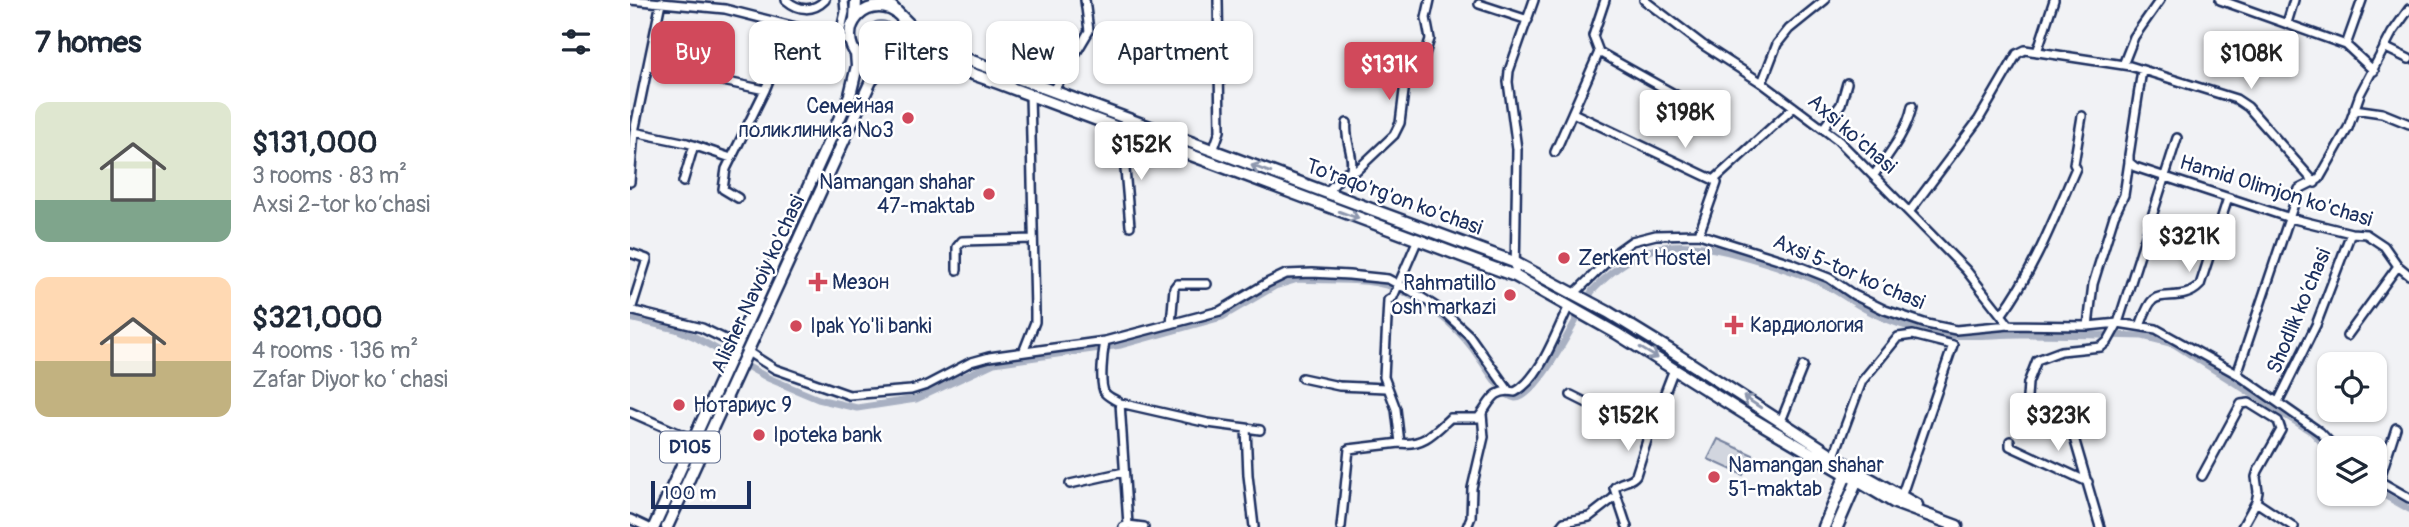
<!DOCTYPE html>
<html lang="en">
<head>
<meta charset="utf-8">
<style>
  :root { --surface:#fff; --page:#f2f2f3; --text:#1f2937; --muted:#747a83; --accent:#d1495b }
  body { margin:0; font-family:Pangolin,sans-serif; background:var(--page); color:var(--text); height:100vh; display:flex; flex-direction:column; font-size:26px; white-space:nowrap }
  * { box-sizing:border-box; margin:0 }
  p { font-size:23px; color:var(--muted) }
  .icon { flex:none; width:38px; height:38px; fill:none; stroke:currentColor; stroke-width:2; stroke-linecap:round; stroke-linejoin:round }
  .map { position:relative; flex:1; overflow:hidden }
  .details { display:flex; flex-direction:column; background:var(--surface); width:630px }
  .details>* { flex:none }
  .hud { position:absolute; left:21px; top:21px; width:665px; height:63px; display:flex; gap:14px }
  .tools { position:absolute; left:1687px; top:352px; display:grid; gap:14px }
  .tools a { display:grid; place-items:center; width:70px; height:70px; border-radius:14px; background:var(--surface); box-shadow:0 2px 5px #0004; font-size:35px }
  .scale { position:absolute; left:21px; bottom:18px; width:100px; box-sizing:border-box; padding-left:7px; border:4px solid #1b2f5e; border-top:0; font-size:19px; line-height:24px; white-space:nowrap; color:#1b2f5e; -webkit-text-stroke:5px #fff; paint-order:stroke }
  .price { position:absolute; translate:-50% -60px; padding:0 16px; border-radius:7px; background:#fff; color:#222; font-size:23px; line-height:46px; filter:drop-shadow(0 2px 4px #0008) }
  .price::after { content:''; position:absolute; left:50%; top:42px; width:21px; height:16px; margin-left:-10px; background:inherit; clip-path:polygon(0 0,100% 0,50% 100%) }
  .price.on { background:var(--accent); color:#fff }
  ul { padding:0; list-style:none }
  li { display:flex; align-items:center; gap:21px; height:175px; padding:0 35px }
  li span { display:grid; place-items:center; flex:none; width:196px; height:140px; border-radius:14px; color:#555 }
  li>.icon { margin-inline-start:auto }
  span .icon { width:84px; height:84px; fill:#fffc; stroke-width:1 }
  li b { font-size:30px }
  h2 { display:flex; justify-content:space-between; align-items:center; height:84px; padding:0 35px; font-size:30px }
  .pill { padding:0 24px; border-radius:14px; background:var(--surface); box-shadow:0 2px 5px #0004; font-size:24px; line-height:63px }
  .pill.on { background:var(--accent); color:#fff }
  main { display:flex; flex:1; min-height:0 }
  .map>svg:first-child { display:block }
</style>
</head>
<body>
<main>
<section class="details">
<h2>7 homes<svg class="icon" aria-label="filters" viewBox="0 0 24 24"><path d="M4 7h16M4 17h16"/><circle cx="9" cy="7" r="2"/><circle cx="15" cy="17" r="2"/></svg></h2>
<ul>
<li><span style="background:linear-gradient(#dfe7d0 70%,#7fa58c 0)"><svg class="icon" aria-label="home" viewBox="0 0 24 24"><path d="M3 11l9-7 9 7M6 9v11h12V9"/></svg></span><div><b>$131,000</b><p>3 rooms · 83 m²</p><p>Аxsi 2-tor koʼchasi</p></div></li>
<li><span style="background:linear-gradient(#ffd9b3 60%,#c2b280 0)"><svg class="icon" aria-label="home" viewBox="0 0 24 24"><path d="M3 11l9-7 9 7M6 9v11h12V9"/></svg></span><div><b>$321,000</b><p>4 rooms · 136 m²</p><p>Zafar Diyor koʻchasi</p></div></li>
</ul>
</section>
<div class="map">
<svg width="1779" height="527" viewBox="0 0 1779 527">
  <rect width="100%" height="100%" fill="#f1f2f5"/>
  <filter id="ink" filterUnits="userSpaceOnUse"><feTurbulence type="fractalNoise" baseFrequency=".0143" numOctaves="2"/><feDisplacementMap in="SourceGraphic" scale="14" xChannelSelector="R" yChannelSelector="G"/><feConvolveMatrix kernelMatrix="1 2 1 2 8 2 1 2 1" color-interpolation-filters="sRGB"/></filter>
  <g filter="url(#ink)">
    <path fill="#d2d6df" stroke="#76829e" stroke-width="2" d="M237 35a14 14 0 1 1 28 0a14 14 0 1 1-28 0Z
      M1088,439L1123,455L1113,475L1078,459Z"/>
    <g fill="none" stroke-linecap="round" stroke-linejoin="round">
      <path stroke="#a8b0c2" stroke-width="7" d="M0,318L46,329L65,337L138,378L188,399L227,408L286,399L364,363L491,345L592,317L645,286L668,279C702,281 743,276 774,292C805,308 831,330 850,359C857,368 873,397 885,398C907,400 951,310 962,291C1014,237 1052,238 1120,258C1144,265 1168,272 1190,282C1203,288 1215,297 1227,304C1251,319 1283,330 1311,334C1337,338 1364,334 1391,334C1431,334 1472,335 1513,336L1544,344L1682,432L1699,450
        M1745,490L1779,509"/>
      <g stroke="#1b2f5e" stroke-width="12">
        <path id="minor" d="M0,0L95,9L221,41
          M156,0C169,11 183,12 195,0
          M1014,0L1073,45L1132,83L1208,140L1336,270L1379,325
          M1590,0L1716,45L1744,71
          M849,4L898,20
          M1657,23L1664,0
          M209,38L215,12L214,0
          M1716,45L1732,0
          M1754,47L1779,59
          M969,52L1053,99
          M1407,52L1424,0
          M18,65L135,90L96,169L93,189L108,198
          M1493,65L1504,37L1530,0
          M1512,70L1499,155V162L1505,167L1660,218L1721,233L1736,234L1754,246L1768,266L1779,275
          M1132,83L1147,44L1159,29L1195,0
          M135,90L161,26
          M423,92L459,31L455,0
          M1724,109L1752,113L1779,124
          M943,113L1084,180L1087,183L1069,234
          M717,123C714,140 726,158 720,172
          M1194,127L1211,104L1217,83
          M4,132L57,143L101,158
          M583,151L590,131L588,0
          M925,152L969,52L963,36L975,0
          M1244,175C1258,155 1278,130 1282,106
          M1084,180L1164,107
          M0,182L4,132L31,2
          M53,182L64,145
          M696,193L711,177L716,172L727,170L764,135L770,123L775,83L787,79L800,39L796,18L800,0
          M1280,211L1349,119L1387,54L1395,50L1500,66L1606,99L1618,107L1685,183
          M500,226L495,169L508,136
          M0,253L17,259L1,310
          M327,270V247L332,241L402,239
          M885,276L887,149L878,82L879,71L904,0
          M944,294L988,251L1002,241L1026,235L1069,234L1161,263L1199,278L1224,295L1255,310L1297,324L1326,330L1379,325L1458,326L1488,323L1526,329L1607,374L1690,432L1705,448
          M0,310L72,328L107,345
          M1372,314C1405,269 1424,218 1446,168L1444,164L1452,116
          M541,324L544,288L547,284H577
          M1458,326L1463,284L1484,216L1494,195L1499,162
          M1510,326C1513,319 1517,305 1523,300C1533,291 1554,302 1570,285L1598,198
          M1717,336L1768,266
          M475,341C473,352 469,385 475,393C478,397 486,400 490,403L578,423L616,428L618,475L624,527
          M394,350L405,322V312L400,94
          M118,352L145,369L219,395L281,390L297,385L341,362L359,357L475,341L590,311L637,283L656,274L682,273L719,275L758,279L783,292L814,312L839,335L878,390
          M1607,374L1669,189L1689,179L1718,128L1730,94L1762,33L1779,9
          M672,378L709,386L756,388
          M941,395L1019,434
          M1648,402L1686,325L1721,233
          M490,403L498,525L493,527
          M0,412L64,440L73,449
          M1151,421L1173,366
          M616,428L630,430
          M1380,441V446L1458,482
          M770,443C793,446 805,432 820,418H848C860,405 862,387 885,392C911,378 926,332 939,306
          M1204,456L1232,381L1268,337L1283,335L1323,345L1271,497
          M1572,476L1611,404L1619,403L1648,421L1651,430L1628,471L1626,477L1628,492L1626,502L1612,527
          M1746,479L1779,498
          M1749,481L1766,428
          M440,484L494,472
          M1626,502L1664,527
          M0,519L17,527
          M498,525L514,527
          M711,527L719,449L770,443L766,409L754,377L758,300L763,297L788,239
          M837,527L841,517L842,488L854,437L852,414
          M930,527L934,522L959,517L986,496
          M997,527L984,488C990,480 1001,483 1006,475L1019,434L1044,369
          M1470,527L1440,424C1427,410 1411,420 1396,412L1398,383L1407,360L1431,351L1471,347L1478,341L1488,323L1547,138"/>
      </g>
      <g stroke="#1b2f5e" stroke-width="15">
        <path id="major" d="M255,0L291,36L315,51L884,262L978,312L1040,350L1230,473L1287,505
          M220 36a29 29 0 1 1 58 0a29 29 0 1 1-58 0Z
          M225,20L226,0
          M24,527L220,95L227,66L226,53
          M37,527L241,81L250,71L261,63L286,61L314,64L368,83L885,276L986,333L1123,419L1265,503L1327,526
          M1194,527L1218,470
          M1207,527L1229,476"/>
      </g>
      <use href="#minor" stroke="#fff" stroke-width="7"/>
      <use href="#major" stroke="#fff" stroke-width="10"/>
    </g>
    <defs><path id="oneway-shaft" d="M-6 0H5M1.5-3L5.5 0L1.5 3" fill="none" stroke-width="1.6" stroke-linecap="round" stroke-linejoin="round" transform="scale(1.75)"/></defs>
    <g stroke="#8d97ae">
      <use href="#oneway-shaft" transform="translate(631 169) rotate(-160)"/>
      <use href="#oneway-shaft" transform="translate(719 215) rotate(20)"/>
      <use href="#oneway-shaft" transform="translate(1019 353) rotate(31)"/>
      <use href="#oneway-shaft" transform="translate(1122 402) rotate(-147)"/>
    </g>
  </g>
  <g fill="#d1495b" stroke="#fff" stroke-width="2.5">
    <circle cx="278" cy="118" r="7"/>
    <circle cx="359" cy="194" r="7"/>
    <circle cx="934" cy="258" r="7"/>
    <path d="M184.5 271.5h7v7h7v7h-7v7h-7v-7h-7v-7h7z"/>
    <circle cx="880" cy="295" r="7"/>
    <path d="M1100.5 314.5h7v7h7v7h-7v7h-7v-7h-7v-7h7z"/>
    <circle cx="166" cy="326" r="7"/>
    <circle cx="49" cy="405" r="7"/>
    <circle cx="129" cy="435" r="7"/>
    <circle cx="1084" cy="477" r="7"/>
  </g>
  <g text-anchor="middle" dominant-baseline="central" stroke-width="5" stroke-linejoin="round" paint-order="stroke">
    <rect fill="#fff" stroke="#5f6d8e" stroke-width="2" x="30" y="431.5" width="60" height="31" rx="5"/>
    <g font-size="19" font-weight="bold" fill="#1b2f5e">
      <text x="60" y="447">D105</text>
    </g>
    <g font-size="21" fill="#1b2f5e" stroke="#fff" text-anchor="start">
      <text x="264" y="106" text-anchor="end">Семейная<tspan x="264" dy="24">поликлиника №3</tspan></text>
      <text x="345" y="182" text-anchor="end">Namangan shahar<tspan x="345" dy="24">47-maktab</tspan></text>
      <text x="948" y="258">Zerkent Hostel</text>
      <text x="202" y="282">Мезон</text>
      <text x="866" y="283" text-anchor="end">Rahmatillo<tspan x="866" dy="24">osh markazi</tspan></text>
      <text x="1120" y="325">Кардиология</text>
      <text x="180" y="326">Ipak Yo'li banki</text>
      <text x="63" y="405">Нотариус 9</text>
      <text x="143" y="435">Ipoteka bank</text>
      <text x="1098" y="465">Namangan shahar<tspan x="1098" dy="24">51-maktab</tspan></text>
    </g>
    <g font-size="21" fill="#1b2f5e" stroke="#fff">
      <text transform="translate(1222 134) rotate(41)">Axsi ko'chasi</text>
      <text transform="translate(1646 191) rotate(17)">Hamid Olimjon ko'chasi</text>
      <text transform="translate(764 197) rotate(20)">To'raqo'rg'on ko'chasi</text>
      <text transform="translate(1219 272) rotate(23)">Аxsi 5-tor koʼchasi</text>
      <text transform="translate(128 284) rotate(-65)">Alisher Navoiy ko'chasi</text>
      <text transform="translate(1669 311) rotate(-67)">Shodlik ko‘chasi</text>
    </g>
  </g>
</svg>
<div class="tools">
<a><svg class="icon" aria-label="locate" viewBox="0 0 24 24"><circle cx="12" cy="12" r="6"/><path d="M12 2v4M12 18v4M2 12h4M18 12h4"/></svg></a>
<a><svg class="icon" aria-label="layers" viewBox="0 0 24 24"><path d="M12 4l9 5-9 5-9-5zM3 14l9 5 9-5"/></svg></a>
</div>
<div class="scale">100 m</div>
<b class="price" style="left:1621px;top:91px">$108K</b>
<b class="price on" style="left:759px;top:102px">$131K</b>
<b class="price" style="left:1055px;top:150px">$198K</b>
<b class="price" style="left:511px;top:182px">$152K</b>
<b class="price" style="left:1559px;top:274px">$321K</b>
<b class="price" style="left:998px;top:453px">$152K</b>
<b class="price" style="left:1428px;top:453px">$323K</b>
<div class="hud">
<a class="pill on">Buy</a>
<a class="pill">Rent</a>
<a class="pill">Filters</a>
<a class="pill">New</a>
<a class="pill">Apartment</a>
</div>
</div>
</main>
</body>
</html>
